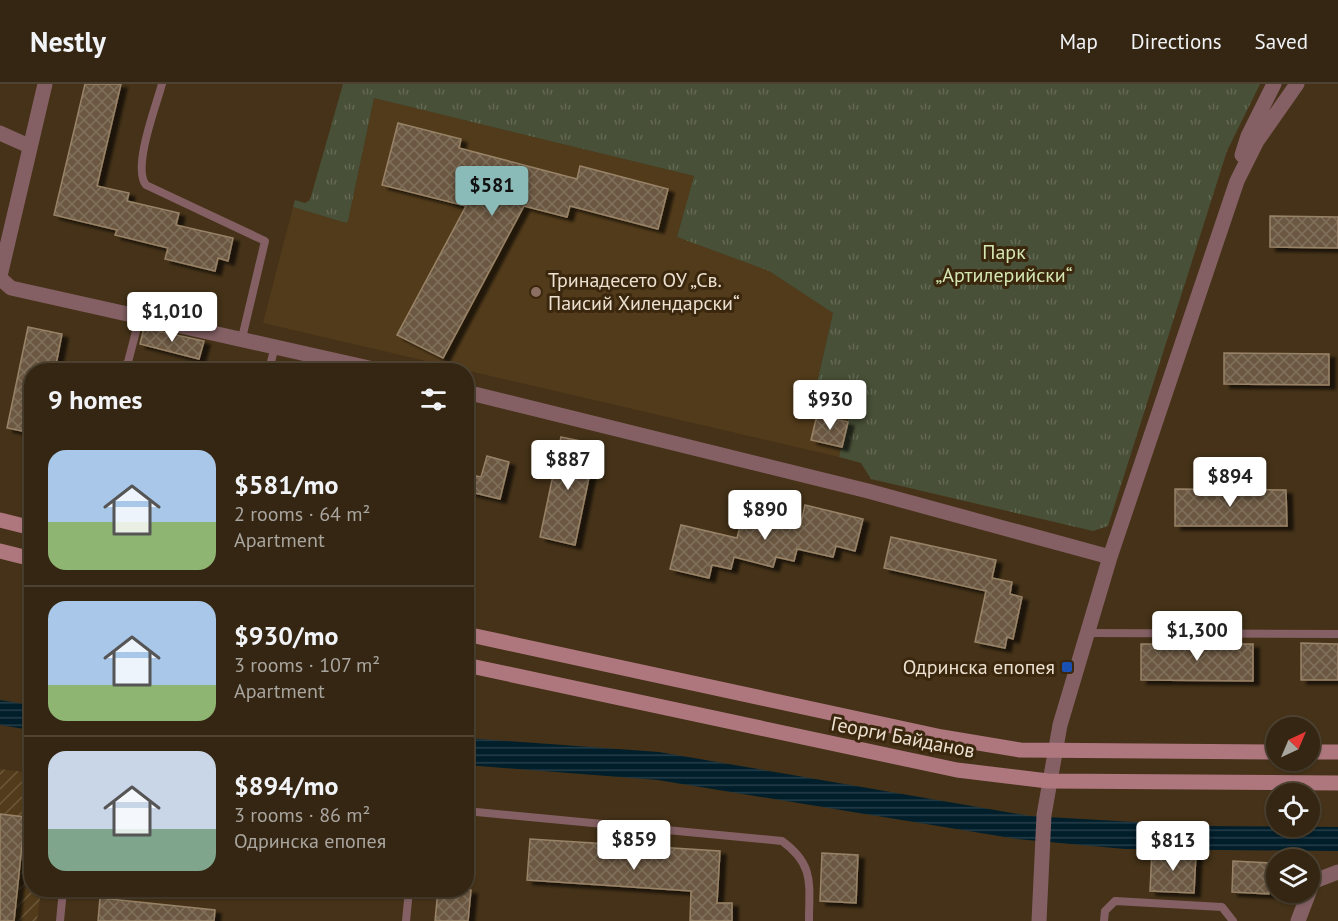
<!DOCTYPE html>
<html lang="en">
<head>
<meta charset="utf-8">
<style>
  :root { --surface:#342612; --page:#3f3220; --text:#f1f3f6; --muted:#a9a59f; --line:#4e4332; --accent:#8bbbb9 }
  body { margin:0; font-family:"PT Sans",sans-serif; background:var(--page); color:var(--text); height:100vh; display:flex; flex-direction:column; font-size:22px; white-space:nowrap }
  * { box-sizing:border-box; margin:0 }
  p { font-size:20px; color:var(--muted) }
  .icon { flex:none; width:33px; height:33px; fill:none; stroke:currentColor; stroke-width:2; stroke-linecap:round; stroke-linejoin:round }
  .map { position:relative; flex:1; overflow:hidden }
  .panel { position:absolute; left:24px; top:279px; width:450px; height:534px; display:flex; flex-direction:column; background:var(--surface); border-radius:24px; box-shadow:0 2px 4px #0004,0 0 0 2px var(--line) }
  .panel>* { flex:none }
  .needle { width:39px; rotate:44deg }
  .fabs { position:absolute; left:1266px; top:633px; display:grid; gap:12px }
  .fabs a { display:grid; place-items:center; width:54px; height:54px; border-radius:50%; background:var(--surface); box-shadow:0 2px 4px #0004,0 0 0 2px var(--line); font-size:30px }
  .price { position:absolute; translate:-50% -51px; padding:0 14px; border-radius:6px; background:#fff; color:#222; font-size:20px; line-height:39px; filter:drop-shadow(0 2px 3px #0008) }
  .price::after { content:''; position:absolute; left:50%; top:36px; width:18px; height:14px; margin-left:-9px; background:inherit; clip-path:polygon(0 0,100% 0,50% 100%) }
  .price.selected { background:var(--accent); color:#111 }
  ul { padding:0; list-style:none }
  li { display:flex; align-items:center; gap:18px; height:150px; padding:0 24px }
  li+li { border-top:2px solid var(--line) }
  li span { display:grid; place-items:center; flex:none; width:168px; height:120px; border-radius:18px; color:#555 }
  li>.icon { margin-inline-start:auto }
  span .icon { width:72px; height:72px; fill:#fffc; stroke-width:1 }
  li b { font-size:26px }
  h2 { display:flex; justify-content:space-between; align-items:center; height:72px; padding:0 24px; font-size:26px }
  header { display:flex; align-items:center; gap:36px; box-sizing:border-box; height:84px; padding:0 30px; background:var(--surface); border-bottom:2px solid var(--line) }
  header strong { font-size:28px }
  nav { display:flex; gap:33px; margin-inline-start:auto; font-size:21px }
  .map>svg:first-child { display:block }
</style>
</head>
<body>
<header>
<strong>Nestly</strong>
<nav><a>Map</a><a>Directions</a><a>Saved</a></nav>
</header>
<div class="map">
<svg width="1338" height="837" viewBox="0 0 1338 837">
  <defs>
    <pattern id="industrial-furrows" width="10" height="10" patternUnits="userSpaceOnUse" patternTransform="scale(1.5)"><rect width="10" height="10" fill="#523b1a"/><path d="M-1 1l2-2M0 10L10 0M9 11l2-2" fill="none" stroke="#6b573a"/></pattern>
    <pattern id="park-tufts" width="24" height="20" patternUnits="userSpaceOnUse" patternTransform="scale(1.5)"><rect width="24" height="20" fill="#485037"/><path d="M3 7l-1-3M5 7V3M7 7l1-3M15 17l-1-3M17 17v-4M19 17l1-3" fill="none" stroke="#636953"/></pattern>
    <pattern id="water-rules" width="6" height="5" patternUnits="userSpaceOnUse" patternTransform="scale(1.5)"><rect width="6" height="5" fill="#011e2b"/><path d="M0 2.5h6" fill="none" stroke="#263e49"/></pattern>
    <pattern id="building-cross-hatch" width="8" height="8" patternUnits="userSpaceOnUse" patternTransform="scale(1.5)"><rect width="8" height="8" fill="#6c5942"/><path d="M0 0l8 8M0 8l8-8" fill="none" stroke="#81715c"/></pattern>
    <filter id="shadow"><feDropShadow dx="6" dy="4" stdDeviation="1.5" flood-color="#0009"/></filter>
  </defs>
  <rect width="100%" height="100%" fill="#453218"/>
  <path fill="#523b1a" d="M374,14L694,92L677,153L769,187L833,229L816,302L853,315L839,373L263,239L293,123L346,139L348,137Z"/>
  <path fill="url(#industrial-furrows)" d="M0,685L31,689L32,806H41L37,837H0Z"/>
  <path fill="url(#park-tufts)" d="M343,0H1260L1227,67L1108,442L1093,447L871,395L861,379L839,373L853,315L816,303L833,229L769,187L677,153L694,92L374,14L348,137L346,139L293,123L295,116L305,119L310,116Z"/>
  <path fill="url(#water-rules)" d="M0,616L31,621V646L0,641Z
    M466,654L659,668L1030,732L1205,742L1338,743V767L1125,765L1017,755L658,696L467,681Z"/>
  <path fill="url(#building-cross-hatch)" stroke="#998367" stroke-width="1.5" filter="url(#shadow)" d="M85,0H121L97,102L129,109L127,117L179,129L176,141L233,154L228,177L218,174L215,187L165,175L168,164L115,151L117,146L54,131Z
    M398,39L461,55L459,64L577,95L580,82L668,105L658,145L570,122L567,133L524,122L443,274L397,251L466,122L382,101Z
    M1270,132L1338,133V164L1270,163Z
    M28,243L62,250L55,286H32V349L7,344Z
    M144,244L204,257L199,275L140,260Z
    M1224,269L1329,270V301L1224,300Z
    M817,331L848,338L842,363L811,356Z
    M561,353L596,360L575,461L540,453Z
    M487,372L509,378L500,415L466,407V390L481,393Z
    M1175,405L1286,406L1287,442H1175Z
    M805,421L863,435L855,467L836,462L833,473L797,465L794,477L776,473L773,483L734,473L731,485L712,481L709,494L670,485L681,441L737,454L743,430L800,443Z
    M891,453L996,476L992,494L1012,498L1010,510L1022,513L1013,555L1007,553L1005,564L975,558L986,507L884,484Z
    M1301,559L1338,560V596H1301Z
    M1141,560H1253V597L1141,596Z
    M0,730L25,733L14,837H0Z
    M530,755L720,767L717,819H732V837H690L691,807L527,796Z
    M1152,766L1196,769L1194,809L1150,807Z
    M822,769L858,771L856,819L820,817Z
    M1233,777L1271,779L1269,810L1232,808Z
    M438,806H471L468,837H435Z
    M100,814L215,826L214,837H98Z"/>
  <g fill="none" stroke-linecap="round" stroke-linejoin="round">
    <path stroke="#846064" stroke-width="8" d="M162,0C156,22 132,84 146,101L265,157L242,254
      M121,286L128,278L140,232
      M269,286L275,262
      M1087,549L1338,550
      M466,727L782,757C815,781 809,800 809,837
      M60,837L63,806
      M406,837L409,806
      M1104,837L1105,827L1115,817L1222,823L1233,837"/>
    <path stroke="#846064" stroke-width="15" d="M0,49L29,62
      M1242,71L1248,52L1274,0
      M0,192L45,0
      M0,194L11,204L378,286
      M466,308L868,407L1110,473
      M1310,806L1312,798L1338,788
      M1039,837L1044,731L1060,641L1110,473L1237,97L1257,57L1297,0
      M1298,837L1309,808"/>
    <path stroke="#ae777e" stroke-width="15" d="M0,436L32,444
      M0,467L32,475
      M466,550L942,653L1020,666L1276,668
      M466,581L957,686L1048,697L1338,699
      M1310,668H1338"/>
  </g>
  <circle fill="#8d6e63" stroke="#3a270d" stroke-width="2" cx="536" cy="208" r="6"/>
  <rect fill="#1a4fb4" stroke="#3a270d" stroke-width="2" x="1061" y="577" width="12" height="12" rx="3"/>
  <g text-anchor="middle" dominant-baseline="central" stroke-width="6" stroke-linejoin="round" paint-order="stroke">
    <g font-size="20" fill="#d5e7b2" stroke="#3a270d">
      <text x="1004" y="168">Парк<tspan x="1004" dy="23">„Артилерийски“</tspan></text>
    </g>
    <g font-size="20" fill="#ece0d1" stroke="#3a270d" text-anchor="start">
      <text x="548" y="196">Тринадесето ОУ „Св.<tspan x="548" dy="23">Паисий Хилендарски“</tspan></text>
      <text x="1055" y="583" text-anchor="end">Одринска епопея</text>
    </g>
    <g font-size="20" fill="#ece0d1" stroke="#3a270d">
      <text transform="translate(903 653) rotate(11)">Георги Байданов</text>
    </g>
  </g>
</svg>
<div class="fabs">
<a><svg class="needle" viewBox="-14 -14 28 28"><path d="M0-13l5 13h-10z" fill="#e53935"/><path d="M0 13l5-13h-10z" fill="#a9a59f"/></svg></a>
<a><svg class="icon" aria-label="locate" viewBox="0 0 24 24"><circle cx="12" cy="12" r="6"/><path d="M12 2v4M12 18v4M2 12h4M18 12h4"/></svg></a>
<a><svg class="icon" aria-label="layers" viewBox="0 0 24 24"><path d="M12 4l9 5-9 5-9-5zM3 14l9 5 9-5"/></svg></a>
</div>
<b class="price selected" style="left:492px;top:133px">$581</b>
<b class="price" style="left:172px;top:259px">$1,010</b>
<b class="price" style="left:830px;top:347px">$930</b>
<b class="price" style="left:568px;top:407px">$887</b>
<b class="price" style="left:1230px;top:424px">$894</b>
<b class="price" style="left:765px;top:457px">$890</b>
<b class="price" style="left:1197px;top:578px">$1,300</b>
<b class="price" style="left:634px;top:787px">$859</b>
<b class="price" style="left:1173px;top:788px">$813</b>
<section class="panel">
<h2>9 homes<svg class="icon" aria-label="filters" viewBox="0 0 24 24"><path d="M4 7h16M4 17h16"/><circle cx="9" cy="7" r="2"/><circle cx="15" cy="17" r="2"/></svg></h2>
<ul>
<li><span style="background:linear-gradient(#a9c7e8 60%,#8fb573 0)"><svg class="icon" aria-label="home" viewBox="0 0 24 24"><path d="M3 11l9-7 9 7M6 9v11h12V9"/></svg></span><div><b>$581/mo</b><p>2 rooms · 64 m²</p><p>Apartment</p></div></li>
<li><span style="background:linear-gradient(#a9c7e8 70%,#8fb573 0)"><svg class="icon" aria-label="home" viewBox="0 0 24 24"><path d="M3 11l9-7 9 7M6 9v11h12V9"/></svg></span><div><b>$930/mo</b><p>3 rooms · 107 m²</p><p>Apartment</p></div></li>
<li><span style="background:linear-gradient(#c9d6e8 65%,#7fa58c 0)"><svg class="icon" aria-label="home" viewBox="0 0 24 24"><path d="M3 11l9-7 9 7M6 9v11h12V9"/></svg></span><div><b>$894/mo</b><p>3 rooms · 86 m²</p><p>Одринска епопея</p></div></li>
</ul>
</section>
</div>
</body>
</html>
